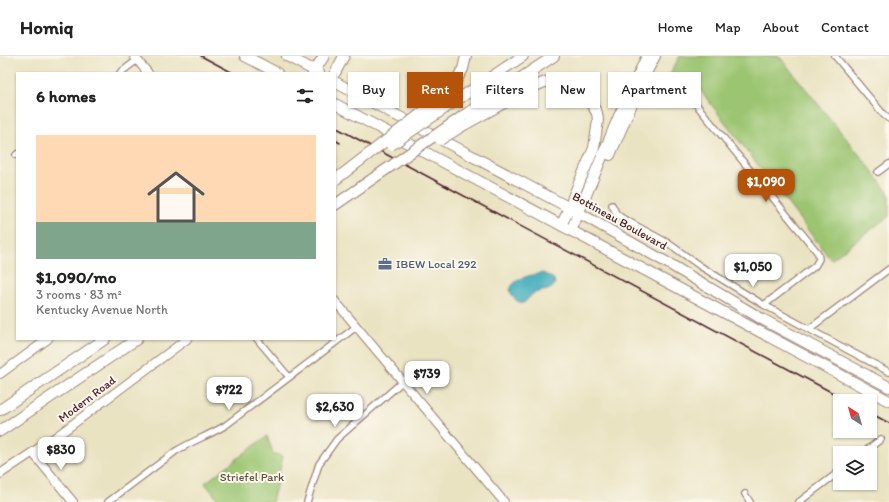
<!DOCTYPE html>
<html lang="en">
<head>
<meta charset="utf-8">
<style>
  :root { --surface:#fff; --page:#f2f2f2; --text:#222; --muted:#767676; --line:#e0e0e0; --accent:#b45309 }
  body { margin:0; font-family:Itim,sans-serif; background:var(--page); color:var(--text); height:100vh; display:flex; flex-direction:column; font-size:15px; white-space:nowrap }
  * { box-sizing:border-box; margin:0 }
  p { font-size:13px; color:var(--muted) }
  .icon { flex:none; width:22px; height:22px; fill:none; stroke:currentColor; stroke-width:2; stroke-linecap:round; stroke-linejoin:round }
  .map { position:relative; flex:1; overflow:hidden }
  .drawer { position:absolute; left:16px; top:16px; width:320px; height:268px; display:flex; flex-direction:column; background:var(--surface); border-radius:0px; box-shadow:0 1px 3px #0004 }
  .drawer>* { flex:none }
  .guide { position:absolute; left:348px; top:16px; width:380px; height:36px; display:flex; gap:8px }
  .needle { width:26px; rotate:323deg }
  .fabs { position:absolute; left:833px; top:338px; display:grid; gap:8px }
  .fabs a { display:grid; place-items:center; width:44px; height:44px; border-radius:0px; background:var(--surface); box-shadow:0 1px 3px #0004; font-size:20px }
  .price { position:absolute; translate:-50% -34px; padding:0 9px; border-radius:8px; background:#fff; color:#222; font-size:13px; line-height:26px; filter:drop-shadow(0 1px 2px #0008) }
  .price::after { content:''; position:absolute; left:50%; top:24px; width:12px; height:9px; margin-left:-6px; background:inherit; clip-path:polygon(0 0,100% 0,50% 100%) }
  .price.selected { background:var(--accent); color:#fff }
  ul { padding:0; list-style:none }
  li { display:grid; align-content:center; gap:8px; height:212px; padding:0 20px }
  li span { display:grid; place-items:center; height:124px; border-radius:0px; color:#555 }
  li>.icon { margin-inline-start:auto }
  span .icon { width:72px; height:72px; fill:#fffc; stroke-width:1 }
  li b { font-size:17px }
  h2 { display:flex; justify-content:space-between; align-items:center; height:48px; padding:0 20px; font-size:17px }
  .pill { padding:0 14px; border-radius:0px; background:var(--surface); box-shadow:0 1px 3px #0004; font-size:14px; line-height:36px }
  .pill.selected { background:var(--accent); color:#fff }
  header { display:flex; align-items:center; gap:24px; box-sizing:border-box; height:56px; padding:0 20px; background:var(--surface); border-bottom:1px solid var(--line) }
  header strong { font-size:19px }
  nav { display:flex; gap:22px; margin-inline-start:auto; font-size:14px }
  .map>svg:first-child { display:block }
</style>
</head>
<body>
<header>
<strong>Homiq</strong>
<nav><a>Home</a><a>Map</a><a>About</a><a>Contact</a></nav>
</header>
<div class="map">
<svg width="889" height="446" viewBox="0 0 889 446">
  <rect width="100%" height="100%" fill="#fbf7ec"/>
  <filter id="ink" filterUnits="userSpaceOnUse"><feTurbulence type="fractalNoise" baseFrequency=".025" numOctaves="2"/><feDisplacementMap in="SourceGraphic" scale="8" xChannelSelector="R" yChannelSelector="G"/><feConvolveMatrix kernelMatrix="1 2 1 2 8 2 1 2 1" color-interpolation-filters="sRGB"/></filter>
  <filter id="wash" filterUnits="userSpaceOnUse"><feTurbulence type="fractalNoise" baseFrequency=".012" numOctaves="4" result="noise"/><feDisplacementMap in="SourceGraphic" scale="16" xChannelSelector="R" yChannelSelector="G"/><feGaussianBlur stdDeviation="0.9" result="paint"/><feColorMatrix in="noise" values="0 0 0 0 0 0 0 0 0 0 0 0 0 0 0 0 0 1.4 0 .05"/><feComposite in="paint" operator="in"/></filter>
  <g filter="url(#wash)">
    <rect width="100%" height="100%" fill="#eae3c2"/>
    <path fill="#9bc571" stroke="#72724e" d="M680,0H779L870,112L889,138V160L831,204L694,26L681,35L668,39L660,35Z
      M267,380L273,397L283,401L272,446H220L205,427Z"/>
    <path fill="#3dacbb" stroke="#446673" d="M543,217L554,223L555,228C550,236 543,234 535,237C530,238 528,245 523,247C516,246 512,241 510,234C514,221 532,219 543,217Z"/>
  </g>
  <g filter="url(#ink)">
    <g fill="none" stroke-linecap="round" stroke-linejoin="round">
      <g stroke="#9a8176" stroke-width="8">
        <path id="street" d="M835,0L884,59L889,63
          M120,17L137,4
          M692,38L695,47L818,197L819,203L815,210L764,249
          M16,99L17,98
          M878,116L889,108
          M612,149L616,157L622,162L668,187L700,210L764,249L889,316
          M809,273L889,213
          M257,283L289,321
          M863,397L881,383
          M745,438L750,446
          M108,446L176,395C192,385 210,379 226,369L356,271
          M307,446L319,408L337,383L402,326
          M799,446L840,415"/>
      </g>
      <g stroke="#9a8176" stroke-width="10">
        <path id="secondary" d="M134,0L148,17
          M335,245L504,446
          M0,318L48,283
          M33,397L73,446
          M0,418L57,380L187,283"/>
      </g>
      <g stroke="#9a8176" stroke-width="12">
        <path id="highway" d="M245,0L277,17
          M287,0L319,17
          M313,17L324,0
          M335,17L344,0
          M335,26L457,92L579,157L666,206L762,263L889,331
          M452,31L463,13L466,0
          M454,46L523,0
          M335,48L889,345
          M463,60L554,0
          M464,69L533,31L545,26H557L570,30L589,44L597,57L598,64L594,92L573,141L570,152L561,169
          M610,99L641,27L655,0
          M335,149L345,142
          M571,175L619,60L647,0
          M0,354L105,283
          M0,375L137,283"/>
      </g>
      <use href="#street" stroke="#fff" stroke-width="5.5"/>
      <use href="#secondary" stroke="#fff" stroke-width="8"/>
      <use href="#highway" stroke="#fff" stroke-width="10"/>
      <path stroke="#4a1f2b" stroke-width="1.5" d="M201,0L233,17
        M335,71L848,345
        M335,84L340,87
        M870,357L889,367"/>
      <g stroke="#9a8176" stroke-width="12" stroke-linecap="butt">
        <path id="highway-bridge" d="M440,84L464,69
          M391,89L454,46
          M335,124L427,53L452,31
          M345,142L463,60"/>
      </g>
      <use href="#highway-bridge" stroke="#fff" stroke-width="10"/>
    </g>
  </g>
  <defs>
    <g id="office-bare" transform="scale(1.08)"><path d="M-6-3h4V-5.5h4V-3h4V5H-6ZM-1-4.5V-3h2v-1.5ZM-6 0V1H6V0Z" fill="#5c6f8a" stroke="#fbf7ec" stroke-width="2.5" paint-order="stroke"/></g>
  </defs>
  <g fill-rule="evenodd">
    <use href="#office-bare" x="385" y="208"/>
  </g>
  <g text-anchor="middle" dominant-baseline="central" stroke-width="4" stroke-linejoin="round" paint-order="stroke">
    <g font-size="12" fill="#4a1f2b" stroke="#fbf7ec">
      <text transform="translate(620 165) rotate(29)">Bottineau Boulevard</text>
      <text transform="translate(87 343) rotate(-37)">Modern Road</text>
    </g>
    <g font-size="12" fill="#4e5e75" stroke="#fbf7ec" text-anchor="start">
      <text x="396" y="208">IBEW Local 292</text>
    </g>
    <g font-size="12" fill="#625140" stroke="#fbf7ec">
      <text x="252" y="421">Striefel Park</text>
    </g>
  </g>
</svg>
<div class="fabs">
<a><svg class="needle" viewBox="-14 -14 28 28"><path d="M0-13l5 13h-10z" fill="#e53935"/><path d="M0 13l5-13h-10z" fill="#767676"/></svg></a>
<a><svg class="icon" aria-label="layers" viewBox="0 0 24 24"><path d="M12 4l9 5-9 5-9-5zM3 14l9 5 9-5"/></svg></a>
</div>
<b class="price selected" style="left:766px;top:147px">$1,090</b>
<b class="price" style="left:753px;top:232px">$1,050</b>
<b class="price" style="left:427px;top:339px">$739</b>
<b class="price" style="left:229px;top:355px">$722</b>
<b class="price" style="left:335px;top:372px">$2,630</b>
<b class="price" style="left:61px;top:415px">$830</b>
<div class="guide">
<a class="pill">Buy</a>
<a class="pill selected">Rent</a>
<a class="pill">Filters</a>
<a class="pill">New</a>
<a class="pill">Apartment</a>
</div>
<section class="drawer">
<h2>6 homes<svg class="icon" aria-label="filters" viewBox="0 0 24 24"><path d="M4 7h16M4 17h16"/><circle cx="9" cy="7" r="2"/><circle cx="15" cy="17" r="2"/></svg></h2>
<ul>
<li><span style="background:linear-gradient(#ffd9b3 70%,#7fa58c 0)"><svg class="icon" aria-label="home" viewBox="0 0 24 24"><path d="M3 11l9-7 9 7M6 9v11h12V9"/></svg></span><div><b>$1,090/mo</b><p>3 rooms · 83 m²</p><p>Kentucky Avenue North</p></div></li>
</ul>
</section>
</div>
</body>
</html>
